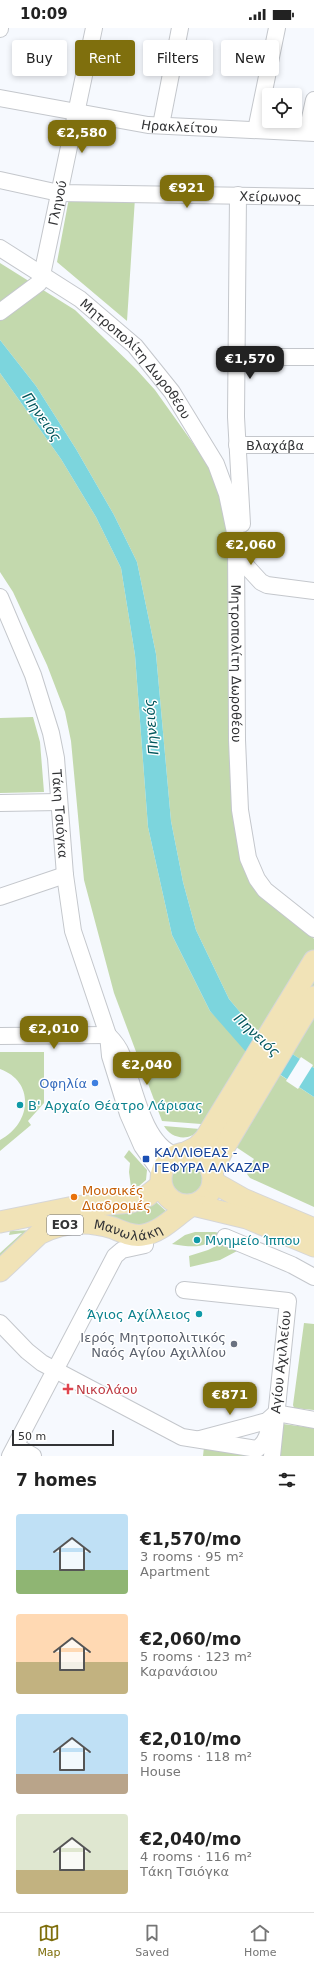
<!DOCTYPE html>
<html lang="en">
<head>
<meta charset="utf-8">
<style>
  :root { --surface:#fff; --page:#f6f6f6; --text:#222; --muted:#767676; --line:#e0e0e0; --accent:#7f6f0d }
  body { margin:0; font-family:"DejaVu Sans",sans-serif; background:var(--page); color:var(--text); height:100vh; display:flex; flex-direction:column; font-size:15px; white-space:nowrap }
  * { box-sizing:border-box; margin:0 }
  p { font-size:13px; color:var(--muted) }
  .icon { flex:none; width:22px; height:22px; fill:none; stroke:currentColor; stroke-width:2; stroke-linecap:round; stroke-linejoin:round }
  .map { position:relative; height:1428px; overflow:hidden }
  .details { display:flex; flex-direction:column; background:var(--surface); flex:1 }
  .details>* { flex:none }
  .banner { position:absolute; left:12px; top:12px; width:290px; height:36px; display:flex; gap:8px }
  .buttons { position:absolute; left:262px; top:60px; display:grid; gap:8px }
  .buttons a { display:grid; place-items:center; width:40px; height:40px; border-radius:4px; background:var(--surface); box-shadow:0 2px 6px #0003; font-size:20px }
  .scale { position:absolute; left:12px; bottom:10px; width:102px; box-sizing:border-box; padding-left:4px; border:2px solid #333436; border-top:0; font-size:11px; line-height:14px; white-space:nowrap; color:#333436; -webkit-text-stroke:3px #fff; paint-order:stroke }
  .price { position:absolute; translate:-50% -34px; padding:0 9px; border-radius:8px; background:var(--accent); color:#fff; font-size:13px; line-height:26px; filter:drop-shadow(0 1px 2px #0008) }
  .price::after { content:''; position:absolute; left:50%; top:24px; width:12px; height:9px; margin-left:-6px; background:inherit; clip-path:polygon(0 0,100% 0,50% 100%) }
  .price.selected { background:#222; color:#fff }
  ul { padding:0; list-style:none }
  li { display:flex; align-items:center; gap:12px; height:100px; padding:0 16px }
  li span { display:grid; place-items:center; flex:none; width:112px; height:80px; border-radius:4px; color:#555 }
  li>.icon { margin-inline-start:auto }
  span .icon { width:48px; height:48px; fill:#fffc; stroke-width:1 }
  li b { font-size:17px }
  h2 { display:flex; justify-content:space-between; align-items:center; height:48px; padding:0 16px; font-size:17px }
  .pill { padding:0 14px; border-radius:4px; background:var(--surface); box-shadow:0 2px 6px #0003; font-size:14px; line-height:36px }
  .pill.selected { background:var(--accent); color:#fff }
  .status { display:flex; justify-content:space-between; align-items:center; height:28px; padding:0 20px; background:var(--surface); direction:ltr }
  .status svg { height:11px; fill:currentColor }
  .tab-bar { display:flex; justify-content:space-around; align-items:center; height:56px; border-top:1px solid var(--line); background:var(--surface); font-size:11px; color:var(--muted) }
  .tab-bar a { display:grid; justify-items:center; gap:2px }
  .tab-bar .selected { color:var(--accent) }
  .map>svg:first-child { display:block }
</style>
</head>
<body>
<div class="status"><b>10:09</b><svg viewBox="0 0 49 12"><path d="M0 12V9h3v3zM5 12V6h3v6zM10 12V3h3v9zM15 12V0h3v12zM26 1h20v11H26zM47 4h2v5h-2z"/></svg></div>
<div class="map">
<svg width="314" height="1428" viewBox="0 0 314 1428">
  <rect width="100%" height="100%" fill="#f6f9fe"/>
  <path fill="#c3d9ad" d="M69,170H135L127,293L57,234Z
    M0,235L75,282L136,341L155,362L207,435L223,472L228,505L231,755L234,792L238,818L314,911V1040L255,1002L229,971L196,902L183,854L171,793L156,626L137,534L114,487L76,421L36,358L0,312Z
    M0,345L61,431L96,489L121,540L135,627L148,799L172,907L210,983L265,1037L314,1069V1179L250,1150L247,1146L249,1138L254,1131L221,1109L213,1122L211,1120L218,1108L201,1096L162,1093L114,965L84,852L71,713L65,684L47,637L13,564L0,544Z
    M33,689L40,714L44,764L0,765V690Z
    M0,1024H44V1075L28,1093L31,1097L0,1123V1112C31,1096 36,1054 0,1041Z
    M164,1098L200,1101C190,1114 171,1111 164,1098Z
    M129,1122L147,1142L146,1152L139,1158L131,1159L129,1144L130,1135L124,1129Z
    M171 1150a16 16 0 1 1 32 0a16 16 0 1 1-32 0Z
    M155,1173L167,1184L146,1198L127,1197L106,1187L107,1184Z
    M35,1202L0,1231V1225L22,1205L9,1207L10,1203Z
    M195,1204H215L225,1206C204,1220 196,1220 172,1216L185,1207Z
    M226,1213L239,1222L220,1232L190,1239L189,1228L208,1222Z
    M304,1295L314,1296V1382L294,1380L293,1377Z
    M283,1396L314,1400V1428H280Z
    M204,1419L262,1427V1428H203Z"/>
  <path fill="#7cd5dd" d="M0,312L36,358L76,421L114,487L137,534L156,626L171,793L183,854L196,902L229,971L255,1002L314,1040V1069L246,1024L210,983L172,907L148,799L135,627L121,540L96,489L61,431L0,345Z"/>
  <path fill="#f6f9fe" d="M301,1029L313,1037L298,1061L286,1053Z"/>
  <g fill="none" stroke-linecap="round" stroke-linejoin="round">
    <g stroke="#c4c7cc" stroke-width="18">
      <g id="minor">
        <path d="M0,1V0"/>
        <path id="s1" d="M0,70L148,97L314,105"/>
        <path d="M161,97L180,0"/>
        <path d="M256,102L277,0"/>
        <path d="M307,104L314,72"/>
        <path id="s2" d="M0,152L59,165L314,169"/>
        <path d="M238,167L236,389L242,496"/>
        <path id="s3" d="M0,220L80,271L135,318L172,364L216,436L227,466L236,509L237,712L240,782L248,830L257,851L265,862L314,901"/>
        <path id="s4" d="M0,284L39,255L42,247L94,0"/>
        <path d="M236,329H314"/>
        <path id="s5" d="M237,417H314"/>
        <path d="M237,528L261,554L267,557L314,563"/>
        <path id="s6" d="M0,569L33,647L51,705L56,730L65,847L73,903L108,1007L110,1028L128,1086L142,1118L161,1145"/>
        <path d="M0,775L59,774"/>
        <path d="M0,869L65,847"/>
        <path d="M108,1007C114,1013 119,1019 122,1027C134,1056 142,1115 175,1127"/>
        <path d="M0,1008L108,1007"/>
        <path d="M225,1209L292,1237L314,1249"/>
        <path d="M184,1262L288,1273L272,1428"/>
        <path d="M0,1295L27,1323L42,1335L182,1409L257,1421C266,1415 271,1403 267,1393"/>
        <path d="M200,1411L267,1393L276,1385L314,1392"/>
        <path d="M16,1418L33,1428"/>
        <path d="M10,1428L115,1228L122,1222L145,1217"/>
      </g>
    </g>
    <g stroke="#d6d6d7" stroke-width="23">
      <g id="major">
        <path d="M187,1124L197,1119L205,1111L314,933"/>
        <circle cx="187" cy="1151" r="26"/>
        <path d="M212,1144L223,1121L314,969"/>
        <path d="M213,1154L243,1171L314,1201"/>
        <path d="M193,1177L247,1190L314,1218"/>
        <path d="M0,1194L74,1179L131,1174L147,1168L161,1157"/>
        <path id="s7" d="M0,1243L39,1206C63,1193 88,1192 113,1200C122,1204 133,1209 143,1207C162,1204 176,1187 192,1177"/>
      </g>
    </g>
    <use href="#minor" stroke="#fff" stroke-width="16"/>
    <use href="#major" stroke="#f1e3b7" stroke-width="21"/>
  </g>
  <circle fill="#3f7fe0" stroke="#fff" stroke-width="1.5" cx="95" cy="1055" r="4"/>
  <g fill="#0f9aa8" stroke="#fff" stroke-width="1.5">
    <circle cx="20" cy="1077" r="4"/>
    <circle cx="197" cy="1212" r="4"/>
    <circle cx="199" cy="1286" r="4"/>
  </g>
  <rect fill="#1a4fb4" stroke="#fff" stroke-width="1.5" x="142" y="1127" width="8" height="8" rx="2"/>
  <circle fill="#e8710a" stroke="#fff" stroke-width="1.5" cx="74" cy="1169" r="4"/>
  <circle fill="#6b7280" stroke="#fff" stroke-width="1.5" cx="234" cy="1316" r="4"/>
  <path fill="#e0444e" stroke="#fff" stroke-width="1.5" d="M66 1355h4v4h4v4h-4v4h-4v-4h-4v-4h4z"/>
  <g text-anchor="middle" dominant-baseline="central" stroke-width="3" stroke-linejoin="round" paint-order="stroke">
    <rect fill="#fff" stroke="#707172" stroke-width="1" x="47" y="1187" width="36" height="20" rx="3"/>
    <g font-size="12" font-weight="bold" fill="#333436">
      <text x="65" y="1197">ΕΟ3</text>
    </g>
    <g font-size="13" fill="#333436" stroke="#fff">
      <text stroke="none"><textPath href="#s1" startOffset="182">Ηρακλείτου</textPath></text>
      <text stroke="none"><textPath href="#s2" startOffset="272">Χείρωνος</textPath></text>
      <text stroke="none"><textPath href="#s4" startOffset="131">Γληνού</textPath></text>
      <text stroke="none"><textPath href="#s3" startOffset="177">Μητροπολίτη Δωροθέου</textPath></text>
      <text stroke="none"><textPath href="#s5" startOffset="38">Βλαχάβα</textPath></text>
      <text stroke="none"><textPath href="#s3" startOffset="513">Μητροπολίτη Δωροθέου</textPath></text>
      <text stroke="none"><textPath href="#s6" startOffset="227">Τάκη Τσιόγκα</textPath></text>
      <text stroke="none"><textPath href="#s7" startOffset="146">Μανωλάκη</textPath></text>
      <text transform="translate(281 1334) rotate(-84)">Αγίου Αχιλλείου</text>
    </g>
    <g font-size="13" fill="#366cbe" stroke="#fff" text-anchor="end">
      <text x="87" y="1055">Οφηλία</text>
    </g>
    <g font-size="13" fill="#0d838f" stroke="#fff" text-anchor="start">
      <text x="28" y="1077">Β' Αρχαίο Θέατρο Λάρισας</text>
      <text x="205" y="1212">Μνημείο Ίππου</text>
      <text x="191" y="1286" text-anchor="end">Άγιος Αχίλλειος</text>
    </g>
    <g font-size="13" fill="#164399" stroke="#fff" text-anchor="start">
      <text x="154" y="1124">ΚΑΛΛΙΘΕΑΣ -<tspan x="154" dy="15">ΓΕΦΥΡΑ ΑΛΚΑΖΑΡ</tspan></text>
    </g>
    <g font-size="13" fill="#c56008" stroke="#fff" text-anchor="start">
      <text x="82" y="1162">Μουσικές<tspan x="82" dy="15">Διαδρομές</tspan></text>
    </g>
    <g font-size="13" fill="#5b616d" stroke="#fff" text-anchor="end">
      <text x="226" y="1309">Ιερός Μητροπολιτικός<tspan x="226" dy="15">Ναός Αγίου Αχιλλίου</tspan></text>
    </g>
    <g font-size="13" fill="#be3a42" stroke="#fff" text-anchor="start">
      <text x="76" y="1361">Νικολάου</text>
    </g>
    <g font-size="14" font-style="italic" fill="#00565c" stroke="#fff">
      <text transform="translate(42 389) rotate(55)">Πηνειός</text>
      <text transform="translate(151 699) rotate(-95)">Πηνειός</text>
      <text transform="translate(257 1007) rotate(43)">Πηνειός</text>
    </g>
  </g>
</svg>
<div class="buttons">
<a><svg class="icon" aria-label="locate" viewBox="0 0 24 24"><circle cx="12" cy="12" r="6"/><path d="M12 2v4M12 18v4M2 12h4M18 12h4"/></svg></a>
</div>
<div class="scale">50 m</div>
<b class="price" style="left:82px;top:126px">€2,580</b>
<b class="price" style="left:187px;top:181px">€921</b>
<b class="price selected" style="left:250px;top:352px">€1,570</b>
<b class="price" style="left:251px;top:538px">€2,060</b>
<b class="price" style="left:54px;top:1022px">€2,010</b>
<b class="price" style="left:147px;top:1058px">€2,040</b>
<b class="price" style="left:230px;top:1388px">€871</b>
<div class="banner">
<a class="pill">Buy</a>
<a class="pill selected">Rent</a>
<a class="pill">Filters</a>
<a class="pill">New</a>
</div>
</div>
<section class="details">
<h2>7 homes<svg class="icon" aria-label="filters" viewBox="0 0 24 24"><path d="M4 7h16M4 17h16"/><circle cx="9" cy="7" r="2"/><circle cx="15" cy="17" r="2"/></svg></h2>
<ul>
<li><span style="background:linear-gradient(#bfe0f5 70%,#8fb573 0)"><svg class="icon" aria-label="home" viewBox="0 0 24 24"><path d="M3 11l9-7 9 7M6 9v11h12V9"/></svg></span><div><b>€1,570/mo</b><p>3 rooms · 95 m²</p><p>Apartment</p></div></li>
<li><span style="background:linear-gradient(#ffd9b3 60%,#c2b280 0)"><svg class="icon" aria-label="home" viewBox="0 0 24 24"><path d="M3 11l9-7 9 7M6 9v11h12V9"/></svg></span><div><b>€2,060/mo</b><p>5 rooms · 123 m²</p><p>Καρανάσιου</p></div></li>
<li><span style="background:linear-gradient(#bfe0f5 75%,#b9a48a 0)"><svg class="icon" aria-label="home" viewBox="0 0 24 24"><path d="M3 11l9-7 9 7M6 9v11h12V9"/></svg></span><div><b>€2,010/mo</b><p>5 rooms · 118 m²</p><p>House</p></div></li>
<li><span style="background:linear-gradient(#dfe7d0 70%,#c2b280 0)"><svg class="icon" aria-label="home" viewBox="0 0 24 24"><path d="M3 11l9-7 9 7M6 9v11h12V9"/></svg></span><div><b>€2,040/mo</b><p>4 rooms · 116 m²</p><p>Τάκη Τσιόγκα</p></div></li>
</ul>
</section>
<nav class="tab-bar">
<a class="selected"><svg class="icon" aria-label="map" viewBox="0 0 24 24"><path d="M3 6l6-2 6 2 6-2v14l-6 2-6-2-6 2zM9 4v14M15 6v14"/></svg>Map</a>
<a><svg class="icon" aria-label="saved" viewBox="0 0 24 24"><path d="M7 4h10v16l-5-4-5 4z"/></svg>Saved</a>
<a><svg class="icon" aria-label="home" viewBox="0 0 24 24"><path d="M3 11l9-7 9 7M6 9v11h12V9"/></svg>Home</a>
</nav>
</body>
</html>
